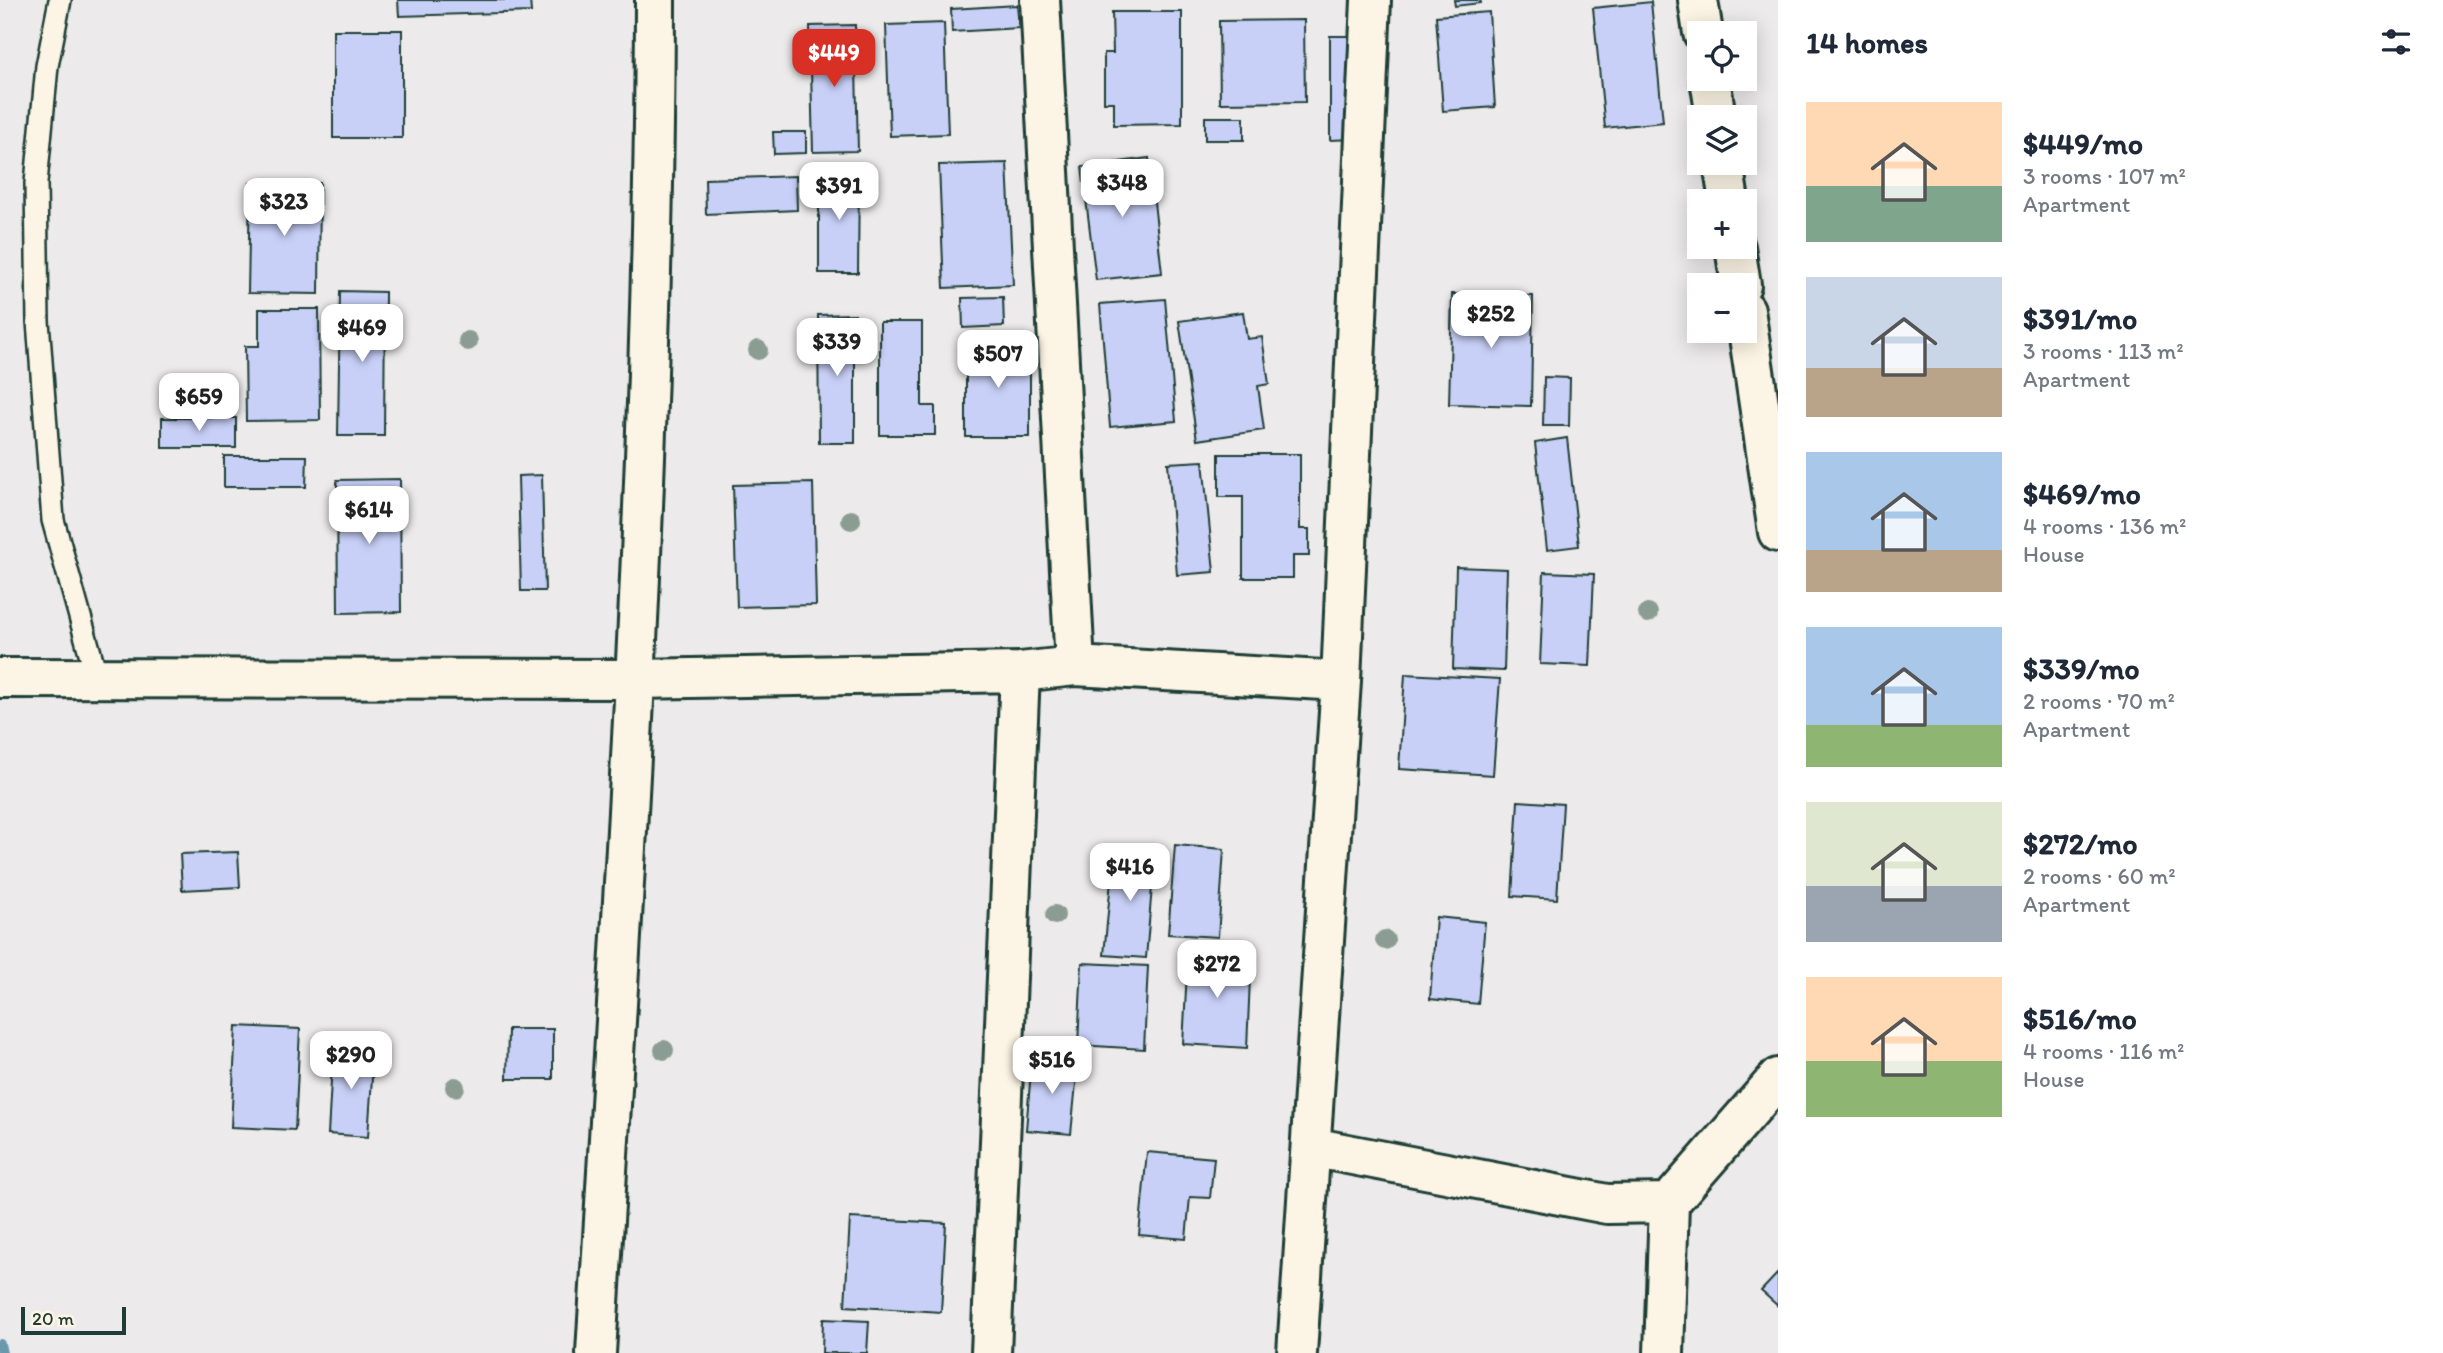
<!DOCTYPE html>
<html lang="en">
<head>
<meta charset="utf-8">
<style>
  :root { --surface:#fff; --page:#f2f2f3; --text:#1f2937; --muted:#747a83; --accent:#d93025 }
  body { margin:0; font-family:Itim,sans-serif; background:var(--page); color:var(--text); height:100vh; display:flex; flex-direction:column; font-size:26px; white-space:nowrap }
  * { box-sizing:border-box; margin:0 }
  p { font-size:23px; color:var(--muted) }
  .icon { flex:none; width:38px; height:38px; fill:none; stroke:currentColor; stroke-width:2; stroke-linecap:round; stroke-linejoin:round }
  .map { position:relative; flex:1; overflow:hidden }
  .drawer { display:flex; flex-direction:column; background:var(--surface); width:665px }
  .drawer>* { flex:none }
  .tools { position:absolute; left:1687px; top:21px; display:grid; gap:14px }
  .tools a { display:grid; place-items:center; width:70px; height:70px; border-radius:0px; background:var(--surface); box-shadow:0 4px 18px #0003; font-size:35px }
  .scale { position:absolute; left:21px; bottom:18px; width:105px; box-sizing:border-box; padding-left:7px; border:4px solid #1f3d34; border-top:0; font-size:19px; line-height:24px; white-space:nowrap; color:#1f3d34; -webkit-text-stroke:5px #fcf5e5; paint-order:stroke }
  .price { position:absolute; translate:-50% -60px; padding:0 16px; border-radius:14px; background:#fff; color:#222; font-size:23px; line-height:46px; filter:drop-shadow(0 2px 4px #0008) }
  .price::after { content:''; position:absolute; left:50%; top:42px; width:21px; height:16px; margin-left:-10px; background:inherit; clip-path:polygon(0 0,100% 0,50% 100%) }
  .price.current { background:var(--accent); color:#fff }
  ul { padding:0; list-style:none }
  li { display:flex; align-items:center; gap:21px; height:175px; padding:0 28px }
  li span { display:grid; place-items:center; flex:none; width:196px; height:140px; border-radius:0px; color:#555 }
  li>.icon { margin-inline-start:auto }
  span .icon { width:84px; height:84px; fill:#fffc; stroke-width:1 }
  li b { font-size:30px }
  h2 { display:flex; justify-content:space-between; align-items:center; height:84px; padding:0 28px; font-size:30px }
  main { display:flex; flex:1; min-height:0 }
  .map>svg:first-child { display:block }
</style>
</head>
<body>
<main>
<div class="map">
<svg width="1778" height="1353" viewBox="0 0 1778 1353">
  <rect width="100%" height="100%" fill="#eceaeb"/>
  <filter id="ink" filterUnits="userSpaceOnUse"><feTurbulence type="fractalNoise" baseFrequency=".0143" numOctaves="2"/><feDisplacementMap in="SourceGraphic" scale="14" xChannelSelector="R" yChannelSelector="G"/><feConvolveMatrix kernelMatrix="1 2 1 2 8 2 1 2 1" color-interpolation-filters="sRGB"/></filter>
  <g filter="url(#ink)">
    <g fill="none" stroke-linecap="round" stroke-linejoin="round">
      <path stroke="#6b98ad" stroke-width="10" d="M0,1344L2,1353"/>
    </g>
    <path fill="#c8d0f8" stroke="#1f3d34" stroke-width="2" d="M398,0H530L531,12L399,16Z
      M1454,0H1480L1481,3L1455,6Z
      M1651,2L1663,122L1605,128L1593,8Z
      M1017,5L1019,28L952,32L951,9Z
      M1112,12H1182V124L1114,125V102H1104V53H1113Z
      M1489,12L1495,107L1443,111L1436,16Z
      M1304,20L1305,102L1220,103L1219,21Z
      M944,23L948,134L890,136L886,25Z
      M855,25L858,151L813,152L810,26Z
      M333,30H402V138H333Z
      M1330,36H1355V139L1330,140Z
      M1205,117H1244V140H1205Z
      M773,132H806V153L774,154Z
      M1149,158L1162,273L1096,280L1082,167Z
      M1007,163L1013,285L944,288L939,165Z
      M819,171H859L858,273H819Z
      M796,176L797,210L706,214L705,179Z
      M250,183H320L319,294L248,293Z
      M340,291L385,292L384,436H338Z
      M1452,294L1533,296L1531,406L1449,404Z
      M1003,297L1004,326L963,328L962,298Z
      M1165,299L1176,421L1110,427L1100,304Z
      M259,309H319L320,420L246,421L245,346H259Z
      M1243,312L1247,339L1262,337L1269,384L1258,386L1264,430L1197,440L1179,321Z
      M855,314V443H819L818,315Z
      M880,322H922V406H935V435H880Z
      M966,343H1030V437H966Z
      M1544,377L1570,378L1569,426H1543Z
      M162,418H236V448H162Z
      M1567,438L1579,546L1547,550L1535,443Z
      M1219,454H1300V529H1309V556H1293V578H1243V497H1219Z
      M224,456H307L306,487H224Z
      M1203,461L1214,572L1177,575L1168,463Z
      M542,475L545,591H521L518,476Z
      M400,479L401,612L338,613L337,480Z
      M813,483L816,605L737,607L733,485Z
      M1456,567L1507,569L1504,671L1453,669Z
      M1544,572L1594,574L1590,666L1540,664Z
      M1405,674L1500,679L1493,775L1399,769Z
      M1518,801L1563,804L1557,899L1512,896Z
      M1175,845L1224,849L1218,937L1168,934Z
      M1114,848L1155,851L1146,958L1104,955Z
      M238,852L240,887L182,890L180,854Z
      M1436,917L1485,922L1478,1004L1430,999Z
      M1188,953L1251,955L1247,1048L1183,1044Z
      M1082,963L1148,966L1144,1049L1078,1045Z
      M236,1026L300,1029L295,1130L231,1127Z
      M508,1029H553V1079H507Z
      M333,1045L374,1048L368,1137L328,1134Z
      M1032,1059L1078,1063L1071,1134L1026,1130Z
      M1147,1152L1214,1158L1210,1198L1190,1197L1186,1239L1139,1235Z
      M850,1218L946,1223L941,1312L845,1306Z
      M1778,1273V1306L1761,1291Z
      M823,1319L869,1321L867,1353H822Z"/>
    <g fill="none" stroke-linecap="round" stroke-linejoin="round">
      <g stroke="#1f3d34" stroke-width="26">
        <path id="service" d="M60,0L47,66L36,183L38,321L53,520L97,678"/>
      </g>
      <g stroke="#1f3d34" stroke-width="44">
        <path id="minor" d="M1040,0L1075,666
          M1698,0L1703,33
          M1710,79L1716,117
          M1723,163L1729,201
          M1735,247L1741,285
          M1745,310L1778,532
          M0,678L637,679L1020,672L1075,666L1341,681
          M1311,1147L1607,1204L1669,1203L1778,1078
          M596,1353C623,902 654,452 655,0
          M991,1353L1020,672
          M1297,1353L1341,681L1371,0
          M1664,1353L1669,1203"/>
      </g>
      <use href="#service" stroke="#fcf5e5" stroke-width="21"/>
      <use href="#minor" stroke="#fcf5e5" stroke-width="38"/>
    </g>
    <g fill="#8b9d92">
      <circle cx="468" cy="341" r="10"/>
      <circle cx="758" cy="350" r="10"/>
      <circle cx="851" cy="520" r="10"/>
      <circle cx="1648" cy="613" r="10"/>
      <circle cx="1055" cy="915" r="10"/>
      <circle cx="1385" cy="940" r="10"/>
      <circle cx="664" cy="1050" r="10"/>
      <circle cx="455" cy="1087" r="10"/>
    </g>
  </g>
</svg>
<div class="tools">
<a><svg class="icon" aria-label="locate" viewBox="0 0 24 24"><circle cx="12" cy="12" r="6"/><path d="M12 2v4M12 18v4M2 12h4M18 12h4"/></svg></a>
<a><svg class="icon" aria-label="layers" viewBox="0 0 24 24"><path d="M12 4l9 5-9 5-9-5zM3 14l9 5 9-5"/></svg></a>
<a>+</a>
<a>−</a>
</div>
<div class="scale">20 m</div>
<b class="price current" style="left:834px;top:89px">$449</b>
<b class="price" style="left:1122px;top:219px">$348</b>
<b class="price" style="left:839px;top:222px">$391</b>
<b class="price" style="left:284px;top:238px">$323</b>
<b class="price" style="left:1491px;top:350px">$252</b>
<b class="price" style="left:362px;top:364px">$469</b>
<b class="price" style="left:837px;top:378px">$339</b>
<b class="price" style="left:998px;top:390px">$507</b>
<b class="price" style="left:199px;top:433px">$659</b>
<b class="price" style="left:369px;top:546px">$614</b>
<b class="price" style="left:1130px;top:903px">$416</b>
<b class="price" style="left:1217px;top:1000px">$272</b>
<b class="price" style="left:351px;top:1091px">$290</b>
<b class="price" style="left:1052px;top:1096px">$516</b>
</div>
<section class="drawer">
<h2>14 homes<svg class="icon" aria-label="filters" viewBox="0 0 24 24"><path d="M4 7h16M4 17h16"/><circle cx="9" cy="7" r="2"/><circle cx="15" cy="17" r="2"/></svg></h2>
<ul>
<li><span style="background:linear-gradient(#ffd9b3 60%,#7fa58c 0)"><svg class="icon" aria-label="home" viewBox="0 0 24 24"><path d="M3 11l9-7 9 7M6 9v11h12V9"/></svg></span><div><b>$449/mo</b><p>3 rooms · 107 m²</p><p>Apartment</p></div></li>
<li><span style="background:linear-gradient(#c9d6e8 65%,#b9a48a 0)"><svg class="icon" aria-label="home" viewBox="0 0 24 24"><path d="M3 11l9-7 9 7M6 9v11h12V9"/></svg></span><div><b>$391/mo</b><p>3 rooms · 113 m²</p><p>Apartment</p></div></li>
<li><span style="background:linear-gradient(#a9c7e8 70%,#b9a48a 0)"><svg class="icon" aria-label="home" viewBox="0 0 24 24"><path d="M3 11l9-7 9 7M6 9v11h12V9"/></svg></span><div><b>$469/mo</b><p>4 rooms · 136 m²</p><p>House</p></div></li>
<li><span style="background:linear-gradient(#a9c7e8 70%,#8fb573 0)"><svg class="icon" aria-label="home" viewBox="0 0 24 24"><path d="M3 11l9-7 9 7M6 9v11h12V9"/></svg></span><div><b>$339/mo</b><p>2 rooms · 70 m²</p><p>Apartment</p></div></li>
<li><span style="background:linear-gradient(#dfe7d0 60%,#9aa5b1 0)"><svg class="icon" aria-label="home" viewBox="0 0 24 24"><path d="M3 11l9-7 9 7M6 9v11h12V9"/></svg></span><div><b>$272/mo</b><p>2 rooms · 60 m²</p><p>Apartment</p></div></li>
<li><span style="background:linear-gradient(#ffd9b3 60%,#8fb573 0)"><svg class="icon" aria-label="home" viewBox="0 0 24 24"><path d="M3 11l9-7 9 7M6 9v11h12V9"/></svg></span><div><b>$516/mo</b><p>4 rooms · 116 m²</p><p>House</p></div></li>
</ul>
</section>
</main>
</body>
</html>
